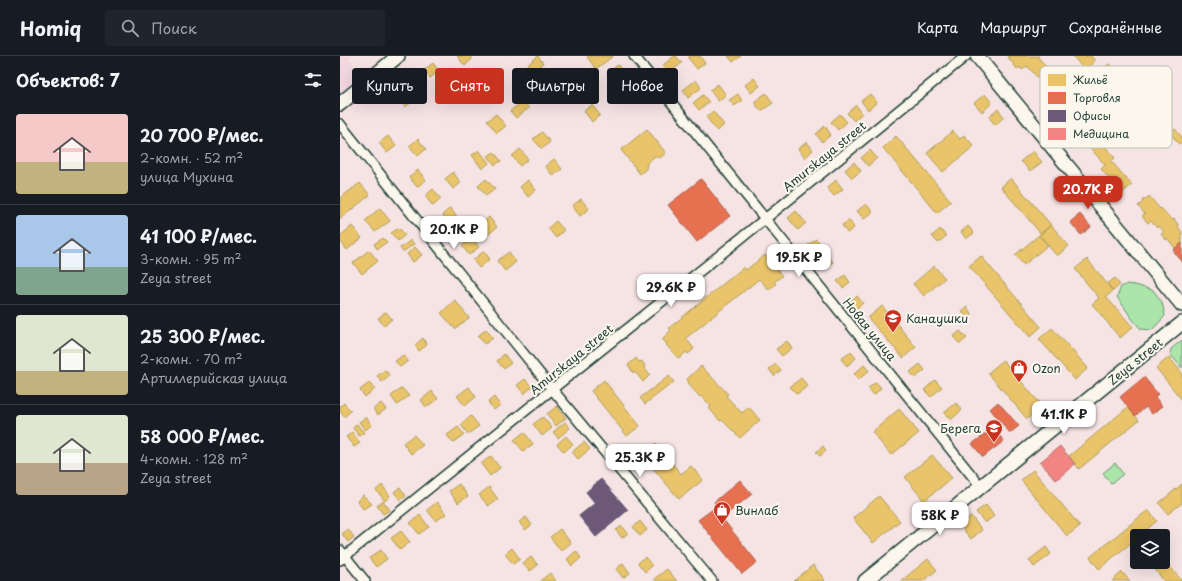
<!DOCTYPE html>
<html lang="ru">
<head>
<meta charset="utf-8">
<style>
  :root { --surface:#171b24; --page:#20242c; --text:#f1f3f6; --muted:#9ea1a6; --line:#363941; --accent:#c8321e }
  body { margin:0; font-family:"Playpen Sans",sans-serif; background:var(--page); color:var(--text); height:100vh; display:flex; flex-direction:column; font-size:15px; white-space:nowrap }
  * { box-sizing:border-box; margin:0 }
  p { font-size:13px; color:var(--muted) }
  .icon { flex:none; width:22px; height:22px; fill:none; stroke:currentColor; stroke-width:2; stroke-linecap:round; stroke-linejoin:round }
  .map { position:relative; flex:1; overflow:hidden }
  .sheet { display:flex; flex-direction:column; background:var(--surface); width:340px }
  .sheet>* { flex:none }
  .top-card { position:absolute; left:12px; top:12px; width:380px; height:36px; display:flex; gap:8px }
  .tools { position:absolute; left:790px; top:473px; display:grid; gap:8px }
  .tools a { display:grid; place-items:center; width:40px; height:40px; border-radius:4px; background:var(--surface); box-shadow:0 4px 16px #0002; font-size:20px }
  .price { position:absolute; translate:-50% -34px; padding:0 9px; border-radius:8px; background:#fff; color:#222; font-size:13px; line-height:26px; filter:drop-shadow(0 1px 2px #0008) }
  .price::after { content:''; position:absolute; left:50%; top:24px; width:12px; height:9px; margin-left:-6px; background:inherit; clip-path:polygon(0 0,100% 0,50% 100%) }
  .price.current { background:var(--accent); color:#fff }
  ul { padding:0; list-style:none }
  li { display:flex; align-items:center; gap:12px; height:100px; padding:0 16px }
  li+li { border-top:1px solid var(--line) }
  li span { display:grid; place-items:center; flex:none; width:112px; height:80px; border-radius:4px; color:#555 }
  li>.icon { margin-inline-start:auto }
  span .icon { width:48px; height:48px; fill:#fffc; stroke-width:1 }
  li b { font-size:17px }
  h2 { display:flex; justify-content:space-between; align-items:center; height:48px; padding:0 16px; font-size:17px }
  .tag { padding:0 14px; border-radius:4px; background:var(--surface); box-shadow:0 4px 16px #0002; font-size:14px; line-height:36px }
  .tag.current { background:var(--accent); color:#fff }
  header { display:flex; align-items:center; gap:24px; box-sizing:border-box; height:56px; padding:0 20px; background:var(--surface); border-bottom:1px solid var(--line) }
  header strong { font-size:19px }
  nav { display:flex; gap:22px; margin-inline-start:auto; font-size:14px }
  .search { width:280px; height:36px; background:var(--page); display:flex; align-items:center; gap:10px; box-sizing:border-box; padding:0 14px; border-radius:4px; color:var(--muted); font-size:15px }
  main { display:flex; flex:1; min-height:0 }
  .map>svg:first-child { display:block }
</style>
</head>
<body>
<header>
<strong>Homiq</strong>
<div class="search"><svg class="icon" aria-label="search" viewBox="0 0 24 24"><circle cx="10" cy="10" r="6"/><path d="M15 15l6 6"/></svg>Поиск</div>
<nav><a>Карта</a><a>Маршрут</a><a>Сохранённые</a></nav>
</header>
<main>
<section class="sheet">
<h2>Объектов: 7<svg class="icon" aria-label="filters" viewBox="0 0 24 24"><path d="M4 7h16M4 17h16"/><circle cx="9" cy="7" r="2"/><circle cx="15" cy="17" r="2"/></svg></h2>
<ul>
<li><span style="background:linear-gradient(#f6c9c9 60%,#c2b280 0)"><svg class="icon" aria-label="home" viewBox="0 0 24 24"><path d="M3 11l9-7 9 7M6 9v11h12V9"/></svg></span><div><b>20 700 ₽/мес.</b><p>2-комн. · 52 m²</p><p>улица Мухина</p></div></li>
<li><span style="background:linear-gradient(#a9c7e8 65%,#7fa58c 0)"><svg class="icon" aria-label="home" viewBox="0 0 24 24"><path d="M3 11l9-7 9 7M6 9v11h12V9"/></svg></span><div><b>41 100 ₽/мес.</b><p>3-комн. · 95 m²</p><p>Zeya street</p></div></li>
<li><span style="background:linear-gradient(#dfe7d0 70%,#c2b280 0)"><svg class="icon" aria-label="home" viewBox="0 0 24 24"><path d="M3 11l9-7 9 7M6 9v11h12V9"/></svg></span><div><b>25 300 ₽/мес.</b><p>2-комн. · 70 m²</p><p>Артиллерийская улица</p></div></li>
<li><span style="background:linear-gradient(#dfe7d0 60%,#b9a48a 0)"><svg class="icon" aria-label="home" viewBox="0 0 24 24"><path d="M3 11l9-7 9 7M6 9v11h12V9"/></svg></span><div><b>58 000 ₽/мес.</b><p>4-комн. · 128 m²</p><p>Zeya street</p></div></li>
</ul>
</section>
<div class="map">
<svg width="842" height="525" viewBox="0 0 842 525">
  <rect width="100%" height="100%" fill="#f6e4e5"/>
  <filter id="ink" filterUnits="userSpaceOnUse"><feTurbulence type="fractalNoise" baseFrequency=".025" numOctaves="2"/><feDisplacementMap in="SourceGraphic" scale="8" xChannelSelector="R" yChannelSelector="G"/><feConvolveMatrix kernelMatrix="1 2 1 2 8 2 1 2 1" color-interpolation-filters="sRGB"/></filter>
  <g filter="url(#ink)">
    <path fill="#f3d7e0" d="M0,0H13L9,3L22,19L0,37Z"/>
    <path fill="#abe5aa" stroke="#65916f" d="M787,228L795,229L813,234L822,246L825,260L812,274L801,273L793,264L777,241L781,231Z
      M842,284V312L830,298L831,293Z
      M775,407L783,418L771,428L763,417Z"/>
    <path fill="#e9c46a" stroke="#ac9c5a" d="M117,0H130L132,3L125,10Z
      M198,0L203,7L192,16L187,9Z
      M248,0H273L256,13L247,1Z
      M334,0H336L342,7L329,17L323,9Z
      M350,0H360L365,7L357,13L348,2Z
      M388,0H401L393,6Z
      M667,0H699L698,1L718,25L715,28L735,53L731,56L752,80L755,78L775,102L771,105L792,129L782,137L761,113L765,109L745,86L742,88L721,64L724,61L704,37L708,33L687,10L682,14L680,11L677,13Z
      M733,0H751L755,5L744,14Z
      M93,7L99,15L90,22L84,14Z
      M769,8L784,26L767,41L751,23Z
      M278,9L287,21L277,29L267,17Z
      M414,22L420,30L411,37L405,29Z
      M356,24L361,32L348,42L343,34Z
      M196,25L207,39L198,45L187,31Z
      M293,28L302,39L294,46L285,34Z
      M378,28L386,39L378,45L370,34Z
      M63,31L73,45L65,51L54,37Z
      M426,37L433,47L421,55L414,46Z
      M398,38L402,45L394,50L389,44Z
      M530,38L537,46L528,54L521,45Z
      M645,38L652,47L642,56L634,47Z
      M363,39L369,46L359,54L353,47Z
      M183,45L189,52L176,62L170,55Z
      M252,49L260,59L252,66L244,55Z
      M516,49L522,57L514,65L507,57Z
      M658,53L664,61L655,69L649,61Z
      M373,55L384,69L377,75L366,61Z
      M156,58L166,70L157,77L147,65Z
      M500,58L507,66L498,74L491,66Z
      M485,70L491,79L482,86L476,78Z
      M307,73L326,97L320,102L315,100L307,107L306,113L300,118L281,94Z
      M835,73L842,81V86L839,88L830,77Z
      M613,75L620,83L624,79L634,90L603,116L587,97Z
      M202,76L210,86L202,93L193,83Z
      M48,80L56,90L47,97L39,87Z
      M556,80L611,145L597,157L543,92Z
      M78,83L86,93L78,100L69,90Z
      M467,86L473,94L465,102L458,93Z
      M180,93L188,103L180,110L172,100Z
      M139,94L149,107L142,113L132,99Z
      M530,94L537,102L528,110L521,102Z
      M693,95L702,106L690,115L681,105Z
      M154,96L161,105L155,109L148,100Z
      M214,103L222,113L213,120L205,110Z
      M514,106L521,115L512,122L505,114Z
      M78,114L86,124L77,131L69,121Z
      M113,116L121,127L113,133L105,123Z
      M671,122L711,169L701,178L661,131Z
      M146,123L155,133L146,140L138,130Z
      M188,124L196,134L188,141L180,131Z
      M496,124L503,133L494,140L487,132Z
      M20,127L30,139L0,163V142Z
      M93,133L101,143L93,150L85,140Z
      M809,140L820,153L821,152L832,164L834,163L839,170L838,171L842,176V188L835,192L827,182L826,184L821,178L824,176L819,170L817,172L811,165L808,167L802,160L805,158L798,150L802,147L803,143H806Z
      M241,143L249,153L240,160L232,150Z
      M526,148L533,156L524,163L517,155Z
      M40,152L50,165L35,176L25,165Z
      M110,152L118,162L110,169L102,159Z
      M456,155L466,167L458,174L448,162Z
      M149,161L157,171L149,178L141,168Z
      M509,164L514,172L507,177L502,169Z
      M216,165L224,174L216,182L208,172Z
      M711,169L729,190L717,200L699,179Z
      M12,170L22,182L7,194L0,185V180Z
      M628,170L634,177L626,183L621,176Z
      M59,172L65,179L58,185L51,177Z
      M600,173L606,180L598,187L592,180Z
      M699,179L708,189L684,209L675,199Z
      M43,182L47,186L37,193L34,188Z
      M132,182L139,191L129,199L122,190Z
      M476,183L482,190L474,196L468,189Z
      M71,184L74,188L63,196L60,192Z
      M75,191L82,199L73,206L67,198Z
      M29,194L38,205L22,218L13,207Z
      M144,195L150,203L139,212L133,204Z
      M169,196L176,206L165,215L157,205Z
      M425,199L442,220L434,226L436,228L429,234L419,223L346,282L354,293L348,298L346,296L339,303L326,289L327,288L322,283L331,274L329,272L404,211L406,214Z
      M487,199L493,206L485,212L480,205Z
      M641,200L701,271L690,281L629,210Z
      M747,203L773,235L766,241L793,271L780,282L752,248L759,242L735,213Z
      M594,210L605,222L584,240L573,228Z
      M505,219L510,226L503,232L497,225Z
      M775,222L780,229L773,235L767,228Z
      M517,240L523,247L517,252L510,245Z
      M115,244L129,262L115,273L101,257Z
      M542,250L576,291L563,302L528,262Z
      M627,251L632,259L627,262L622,255Z
      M46,256L52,263L44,270L38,262Z
      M712,272L748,312L735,324L699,283Z
      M146,273L153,282L145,288L138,280Z
      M620,275L627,282L620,288L613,281Z
      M83,282L87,289L79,295L75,289Z
      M447,285L452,292L442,300L436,293Z
      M511,296L516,302L507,310L501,303Z
      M164,298L171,307L164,313L157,305Z
      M63,299L68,305L60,311L55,305Z
      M829,301L842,317V344L816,312Z
      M296,302L299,306L302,305L303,307L305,309L304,312L310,319L303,326L296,317L292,316L291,313L288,309Z
      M663,304L702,350L687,363L648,317Z
      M436,308L441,314L434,320L429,313Z
      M580,308L585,314L575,322L570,316Z
      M524,309L529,315L518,324L514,318Z
      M361,310L388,338L386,340L402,357L409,351L420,364L400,382L382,364L380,365L369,352L371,350L361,340L360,341L348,328L349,327L347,323Z
      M45,314L50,320L42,326L37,320Z
      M329,320L334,326L305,348L300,342Z
      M461,322L468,330L457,338L450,331Z
      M185,323L192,331L184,338L177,329Z
      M264,324L300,370L287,380L251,335Z
      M595,324L602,331L591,341L584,334Z
      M536,326L541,332L534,339L528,332Z
      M29,327L35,333L25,341L20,334Z
      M129,331L136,341L125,350L117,340Z
      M62,332L69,340L57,349L51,340Z
      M92,335L98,343L86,351L81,344Z
      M154,341L160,349L154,354L148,346Z
      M4,347L11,355L4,361L0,355V350Z
      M41,347L46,353L38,359L33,353Z
      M616,347L622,354L611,364L604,357Z
      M217,350L226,362L216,370L207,358Z
      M788,351L799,364L739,413L729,400Z
      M559,353L579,377L551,399L532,376Z
      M131,360L139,370L128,378L121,369Z
      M26,361L32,369L25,374L19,366Z
      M203,361L212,372L202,380L193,368Z
      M225,366L230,372L218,382L213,376Z
      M17,368L24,377L19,380L13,372Z
      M118,371L124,378L113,387L107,379Z
      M12,376L20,387L14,391L6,381Z
      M184,376L193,388L183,395L174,384Z
      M74,379L83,389L71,398L63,387Z
      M226,380L233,388L224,396L217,388Z
      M244,386L250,393L238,403L232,396Z
      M316,387L341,418L351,410L363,424L339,443L302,399Z
      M483,390L486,395L480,400L476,396Z
      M592,399L612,422L584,445L565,421Z
      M151,400L160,412L150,420L141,408Z
      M693,414L740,470L727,480L681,424Z
      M119,428L128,440L118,447L109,435Z
      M842,428V447L828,458L819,447Z
      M42,429L50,440L45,445L36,434Z
      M60,431L66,440L60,444L54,436Z
      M149,431L158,443L148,450L139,439Z
      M23,439L32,448L23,453L17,445Z
      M539,440L560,465L533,487L513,462Z
      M43,445L50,454L43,458L37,450Z
      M97,446L106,458L96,465L87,454Z
      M646,449L654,460L645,467L636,456Z
      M808,454L817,465L799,480H797V482L759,513L750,501Z
      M80,459L89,471L79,478L70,467Z
      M631,460L642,474L631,483L620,470Z
      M186,461L192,469L185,474L179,466Z
      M300,465L307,474L300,480L293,471Z
      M282,470L288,477L282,482L276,474Z
      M8,473L14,481L8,486L2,478Z
      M220,473L231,487L221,495L210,481Z
      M61,475L70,486L60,494L51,482Z
      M706,491L711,498L694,511L689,504Z
      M172,492L180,503L173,508L165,498Z
      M41,494L47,503L36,511L29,502Z
      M236,495L241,502L232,510L227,503Z
      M191,501L198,509L190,515L183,507Z
      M305,501L312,510L305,516L298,507Z
      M823,502L842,525H824L809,506H823Z
      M588,503L597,514L583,525H561Z
      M283,507L290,517L283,522L276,513Z
      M473,509L485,524L484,525H454Z
      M327,513L337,525H316L314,523Z
      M782,516L790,525H772Z
      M210,517L216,525H201V524Z"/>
    <path fill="#e76f51" stroke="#ab6048" d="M361,123L390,160L357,186L328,149Z
      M740,158L751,171L741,179L730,166Z
      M842,187V206L833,194Z
      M804,321L818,338L815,341L822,350L812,358L806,351L795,360L780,341Z
      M658,346L679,370L670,377L650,353Z
      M653,372L664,385L643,401L632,388Z
      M400,424L412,438L382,462L417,506L402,518L358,464L377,450L374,446Z"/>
    <path fill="#6d597a" stroke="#565165" d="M261,423L288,454L256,481L239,460L255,447L246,436Z"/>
    <path fill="#f28482" stroke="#b36f6b" d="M720,390L735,408L716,424L700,406Z"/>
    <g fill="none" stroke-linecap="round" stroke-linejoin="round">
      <g stroke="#1f3d34" stroke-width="12">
        <path id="street" d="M294,0L641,431
          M0,68L212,333L372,525
          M0,494L25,525
          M0,504L226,322L425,163L626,0"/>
      </g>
      <g stroke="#1f3d34" stroke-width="16">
        <path id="secondary" d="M637,0L842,249
          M0,48L58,0
          M525,525L842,267"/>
      </g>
      <use href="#street" stroke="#fbf7ec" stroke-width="9"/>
      <use href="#secondary" stroke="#fbf7ec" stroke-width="13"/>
    </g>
  </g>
  <defs>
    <g id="school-pin" transform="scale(0.9)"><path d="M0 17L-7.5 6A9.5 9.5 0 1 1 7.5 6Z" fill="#c8321e" stroke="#fbf7ec"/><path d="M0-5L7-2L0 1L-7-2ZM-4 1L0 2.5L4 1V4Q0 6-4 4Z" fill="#fff"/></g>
    <g id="shop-pin" transform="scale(0.9)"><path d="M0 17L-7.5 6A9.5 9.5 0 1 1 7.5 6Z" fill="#c8321e" stroke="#fbf7ec"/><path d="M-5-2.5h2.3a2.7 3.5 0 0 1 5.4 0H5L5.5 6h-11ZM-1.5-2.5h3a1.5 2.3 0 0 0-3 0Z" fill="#fff"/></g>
  </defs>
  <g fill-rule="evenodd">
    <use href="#school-pin" x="553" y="262"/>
    <use href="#shop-pin" x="679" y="312"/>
    <use href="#school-pin" x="654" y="372"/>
    <use href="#shop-pin" x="382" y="454"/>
  </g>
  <g text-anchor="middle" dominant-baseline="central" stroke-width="4" stroke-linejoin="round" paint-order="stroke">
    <g font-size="12" fill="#1f3d34" stroke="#fbf7ec">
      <text transform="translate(484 100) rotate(-39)">Amurskaya street</text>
      <text transform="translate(530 273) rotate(51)">Новая улица</text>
      <text transform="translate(231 303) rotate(-39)">Amurskaya street</text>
      <text transform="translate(795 305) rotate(-39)">Zeya street</text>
    </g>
    <g font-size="12" fill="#1f3d34" stroke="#fbf7ec" text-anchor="start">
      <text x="566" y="262">Канаушки</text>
      <text x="692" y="312">Ozon</text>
      <text x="641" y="372" text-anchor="end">Берега</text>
      <text x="395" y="454">Винлаб</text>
    </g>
  </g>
  <rect x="700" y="10" width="132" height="82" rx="6" fill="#fbf7ec" stroke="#b9bfb5" stroke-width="1"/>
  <rect x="708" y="18" width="18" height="12" fill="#e9c46a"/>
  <rect x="708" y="36" width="18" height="12" fill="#e76f51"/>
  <rect x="708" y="54" width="18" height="12" fill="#6d597a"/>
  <rect x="708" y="72" width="18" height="12" fill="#f28482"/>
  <g font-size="11" fill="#1f3d34">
    <text x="733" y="28">Жильё</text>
    <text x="733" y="46">Торговля</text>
    <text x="733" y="64">Офисы</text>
    <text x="733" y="82">Медицина</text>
  </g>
</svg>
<div class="tools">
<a><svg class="icon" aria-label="layers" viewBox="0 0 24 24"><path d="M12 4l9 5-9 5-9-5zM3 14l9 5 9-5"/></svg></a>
</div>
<b class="price current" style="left:748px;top:154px">20.7K ₽</b>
<b class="price" style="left:114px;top:194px">20.1K ₽</b>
<b class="price" style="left:459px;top:222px">19.5K ₽</b>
<b class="price" style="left:331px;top:252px">29.6K ₽</b>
<b class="price" style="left:724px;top:379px">41.1K ₽</b>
<b class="price" style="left:300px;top:422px">25.3K ₽</b>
<b class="price" style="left:600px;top:480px">58K ₽</b>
<div class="top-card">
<a class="tag">Купить</a>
<a class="tag current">Снять</a>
<a class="tag">Фильтры</a>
<a class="tag">Новое</a>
</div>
</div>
</main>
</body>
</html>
